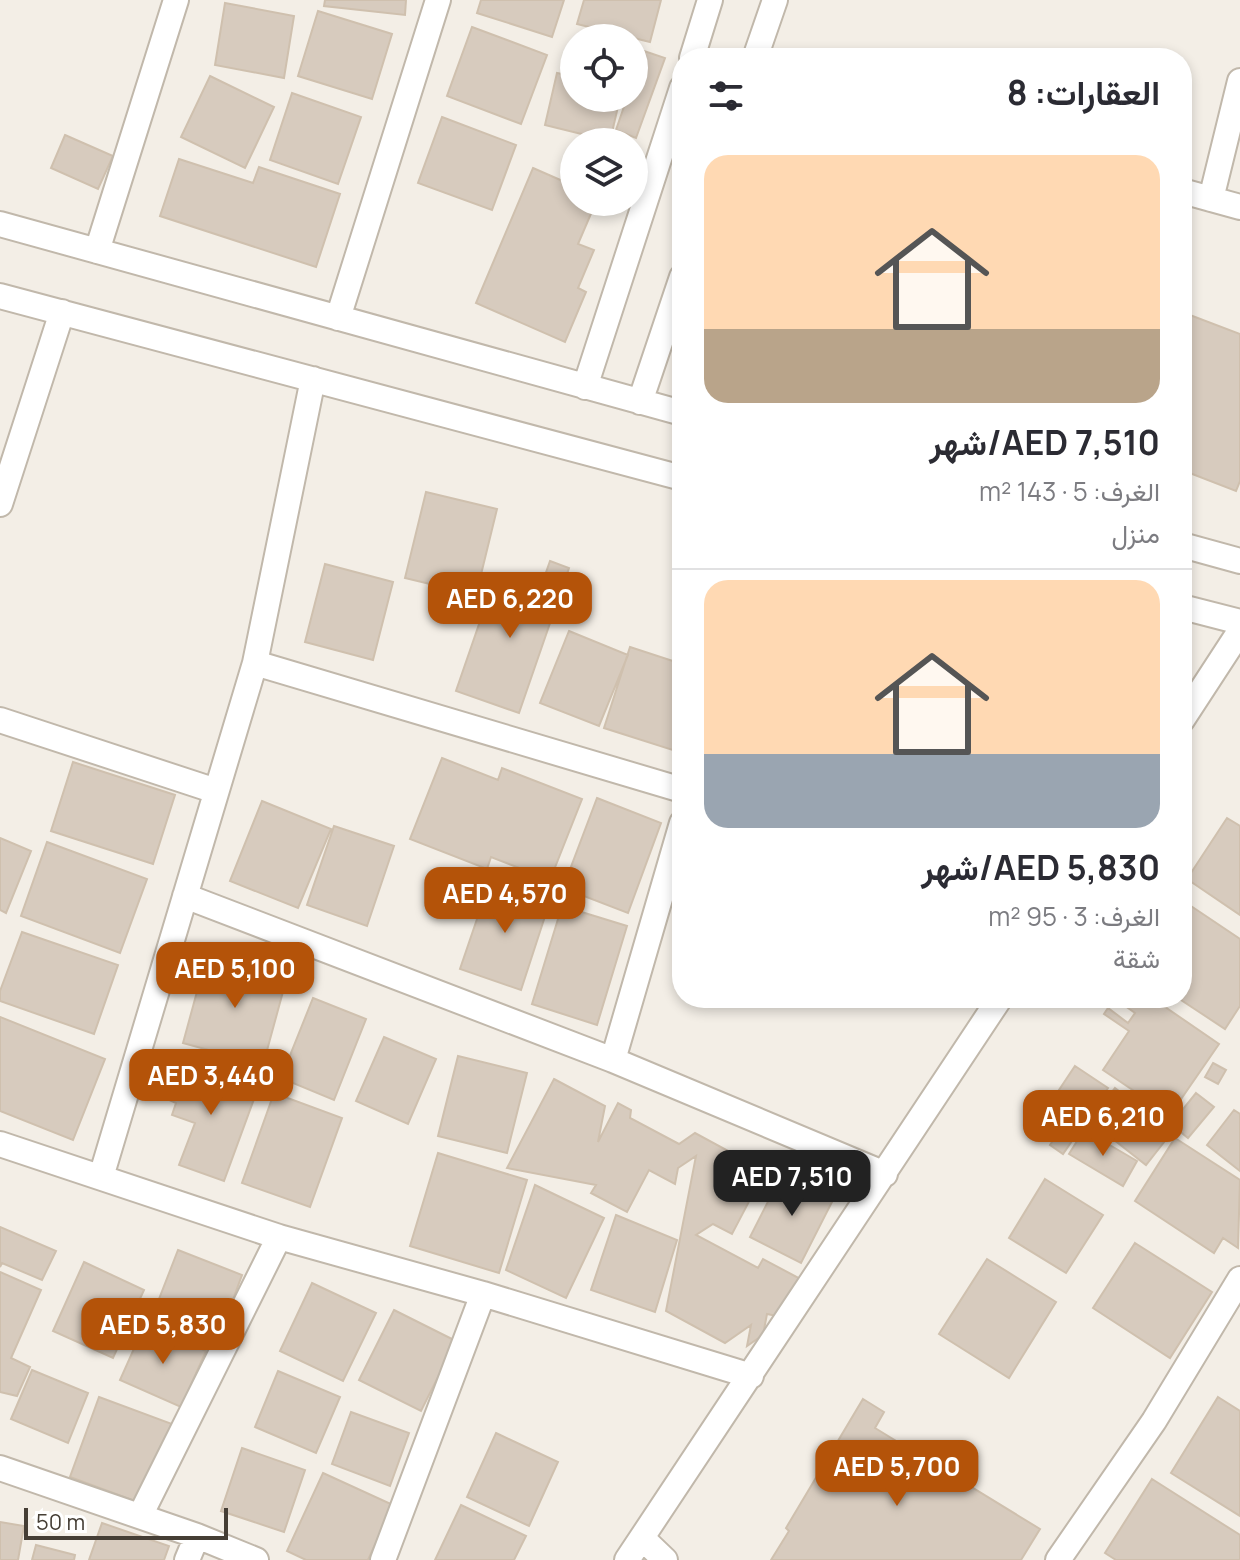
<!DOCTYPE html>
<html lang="ar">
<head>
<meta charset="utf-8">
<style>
  :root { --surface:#fff; --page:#f2f2f3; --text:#2b2b33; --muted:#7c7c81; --line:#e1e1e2; --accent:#b45309 }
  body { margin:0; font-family:Manrope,Vazirmatn,sans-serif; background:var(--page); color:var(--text); direction:rtl; height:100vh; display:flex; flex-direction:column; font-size:30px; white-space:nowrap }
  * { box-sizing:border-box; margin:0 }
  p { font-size:26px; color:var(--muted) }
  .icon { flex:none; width:44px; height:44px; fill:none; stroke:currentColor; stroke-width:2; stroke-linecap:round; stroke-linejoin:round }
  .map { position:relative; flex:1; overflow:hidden; direction:ltr }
  .side { position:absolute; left:672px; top:48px; width:520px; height:960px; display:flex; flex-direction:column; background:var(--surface); border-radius:32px; box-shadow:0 4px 12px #0003; direction:rtl }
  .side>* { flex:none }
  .buttons { position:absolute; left:560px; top:24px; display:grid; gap:16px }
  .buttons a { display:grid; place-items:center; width:88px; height:88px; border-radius:50%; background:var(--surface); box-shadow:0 4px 12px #0003; font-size:40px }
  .scale { position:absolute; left:24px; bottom:20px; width:204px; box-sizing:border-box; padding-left:8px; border:4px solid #453e35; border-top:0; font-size:22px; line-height:28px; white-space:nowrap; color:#453e35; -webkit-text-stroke:6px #fff; paint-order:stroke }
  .price { position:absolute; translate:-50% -68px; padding:0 18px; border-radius:16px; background:var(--accent); color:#fff; font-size:26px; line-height:52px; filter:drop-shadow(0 2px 4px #0008) }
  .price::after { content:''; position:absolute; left:50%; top:48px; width:24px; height:18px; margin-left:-12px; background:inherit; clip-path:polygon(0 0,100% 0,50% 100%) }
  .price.selected { background:#222; color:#fff }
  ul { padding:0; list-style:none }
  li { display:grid; align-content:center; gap:16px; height:424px; padding:0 32px }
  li+li { border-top:2px solid var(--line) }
  li span { display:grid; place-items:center; height:248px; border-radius:24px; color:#555 }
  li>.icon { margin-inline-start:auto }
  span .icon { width:144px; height:144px; fill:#fffc; stroke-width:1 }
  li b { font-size:34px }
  h2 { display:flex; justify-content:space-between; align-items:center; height:96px; padding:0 32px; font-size:34px }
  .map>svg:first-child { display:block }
</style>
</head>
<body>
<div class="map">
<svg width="1240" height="1560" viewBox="0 0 1240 1560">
  <rect width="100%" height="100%" fill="#f3eee6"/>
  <path fill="#d7cbbe" stroke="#cfc0ae" stroke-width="2" d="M325,0H406L405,15L324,6Z
    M481,0H564L552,37L477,13Z
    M584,0H661L650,42L577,24Z
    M225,3L294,16L284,78L215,65Z
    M318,11L392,34L372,99L298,76Z
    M472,27L547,55L521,124L447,96Z
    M569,44L574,45V98H620L610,141L545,125L557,73L562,74Z
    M644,51L665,58L636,138L616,130L627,98H634V79Z
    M210,76L274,107L245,168L181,137Z
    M292,93L361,117L338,184L270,160Z
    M442,117L516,145L492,210L418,183Z
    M65,135L113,156L98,189L51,168Z
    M179,159L253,183L259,167L340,194L316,267L160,216Z
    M533,168L574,186V202H596L578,244L594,250L578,288L586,292L565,342L476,303Z
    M1182,312L1240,334V481L1236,491L1182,470Z
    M426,492L497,509L476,595L405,578Z
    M550,561L569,568L519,713L456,691L487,601L477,597L484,577L538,595Z
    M325,564L393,582L373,660L305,642Z
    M569,631L628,655L599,726L540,703Z
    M630,647L682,664V753L604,728Z
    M442,758L498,780L502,768L582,799L550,880L491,857L487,869L410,839Z
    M73,762L175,795L153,864L51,831Z
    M597,798L661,823L628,913L563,888Z
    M262,801L331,829L298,908L230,881Z
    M1227,818L1240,826V915L1187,879Z
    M334,826L394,846L367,926L307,905Z
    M0,838L31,851L6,913L0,910Z
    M47,842L147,879L120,953L21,916Z
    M490,881L550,901L521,990L460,969Z
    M1182,900L1240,939V1006L1225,1029L1178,998H1182Z
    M562,906L627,926L597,1025L532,1004Z
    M22,932L118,965L94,1034L0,1001V991Z
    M207,955L287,977L263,1065L183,1043Z
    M313,998L366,1019L334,1100L281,1078Z
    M1114,998H1152L1219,1044L1170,1115L1103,1070L1129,1031L1104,1014L1108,1008L1128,1023L1135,1013Z
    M0,1017L105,1059L73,1140L0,1111Z
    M384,1037L436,1059L408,1124L356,1101Z
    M458,1056L527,1073L507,1153L438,1136Z
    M181,1060L258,1088L224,1181L179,1165L195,1123L172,1115L176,1103L167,1099Z
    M1213,1063L1226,1070L1218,1084L1205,1077Z
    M1075,1066L1108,1088L1063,1154L1050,1145L1066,1121L1047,1108Z
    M554,1079L605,1106L598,1142L618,1103L631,1110L630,1118L679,1144L695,1133L765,1171L732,1234L713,1224L696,1235L758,1268L763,1259L806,1282L787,1318L767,1314L763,1335L747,1346L751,1325L725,1343L666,1311L696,1156L678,1168L675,1184L649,1170L627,1212L591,1193L596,1185L507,1168Z
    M1115,1088L1172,1132L1146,1165L1090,1121Z
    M274,1093L342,1118L310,1207L242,1183Z
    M1196,1093L1214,1107L1188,1138L1171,1124Z
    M1234,1110L1240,1114V1171L1207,1145Z
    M1084,1130L1137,1161L1123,1186L1069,1154Z
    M1175,1138L1240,1180L1238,1248L1223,1238L1214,1253L1135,1201Z
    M438,1153L527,1180L499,1273L410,1246Z
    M782,1174L833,1200L801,1263L750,1237Z
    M1045,1179L1103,1215L1066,1273L1009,1238Z
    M535,1185L604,1218L566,1298L506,1270Z
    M616,1215L677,1240L655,1312L591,1290Z
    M0,1227L56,1251L42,1280L2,1263L0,1267Z
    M1135,1243L1212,1292L1170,1358L1093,1308Z
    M178,1250L242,1275L219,1337L154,1312Z
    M987,1259L1056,1302L1009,1378L939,1334Z
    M84,1262L144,1290L113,1358L53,1331Z
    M0,1272L41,1290L11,1358L30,1367L17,1396L0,1392Z
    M312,1283L376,1313L343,1381L280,1351Z
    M394,1310L456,1341L421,1411L359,1380Z
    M145,1324L206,1351L181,1407L120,1380Z
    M32,1370L88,1393L68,1443L11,1419Z
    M278,1371L340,1397L316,1453L255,1427Z
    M99,1397L172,1424L143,1504L70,1477Z
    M1218,1397L1240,1411V1516L1171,1473Z
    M863,1399L884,1412L875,1428L1040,1529L1021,1560H771L789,1531L786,1528Z
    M351,1412L409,1433L390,1486L332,1464Z
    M496,1433L558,1462L529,1526L467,1497Z
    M242,1448L305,1470L284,1532L221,1511Z
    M323,1473L393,1505L368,1560H306L287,1551Z
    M1152,1479L1240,1535V1560H1116L1105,1553Z
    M461,1505L526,1536L514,1560H435Z
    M0,1522L24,1526L18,1560H0Z
    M102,1523L169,1546L164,1560H89Z
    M36,1545L75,1555L74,1560H32Z"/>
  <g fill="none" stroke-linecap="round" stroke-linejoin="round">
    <g stroke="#c1b8ab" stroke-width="28">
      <path id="minor" d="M692,58L710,0
        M755,58L775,0
        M1182,191L1240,207
        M1211,199L1240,81
        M0,224L682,413
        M97,251L176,0
        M0,296L682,478
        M338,318L438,0
        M585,387L682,88
        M640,402L682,277
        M0,504L62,312
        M1182,545L1240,561
        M1182,607L1240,622
        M255,663L682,790
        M0,720L216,791
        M1182,720L1240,631
        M185,896L613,1060L885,1174
        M613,1060L682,823
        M0,1144L279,1237L483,1294L751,1376
        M101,1177L255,663L313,379
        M0,1468L197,1536L256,1560
        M140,1516L279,1237
        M642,1538L665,1560
        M187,1560L197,1536
        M383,1560L483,1294
        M627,1560L1000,998
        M1058,1560L1154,1421L1240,1279"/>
    </g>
    <use href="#minor" stroke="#fff" stroke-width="24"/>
  </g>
</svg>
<div class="buttons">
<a><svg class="icon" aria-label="locate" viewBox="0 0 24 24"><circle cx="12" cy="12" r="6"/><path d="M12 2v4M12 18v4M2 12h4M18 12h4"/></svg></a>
<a><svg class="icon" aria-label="layers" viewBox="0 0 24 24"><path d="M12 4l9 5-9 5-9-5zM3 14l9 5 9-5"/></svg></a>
</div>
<div class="scale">50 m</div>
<b class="price" style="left:510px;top:640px">AED 6,220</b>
<b class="price" style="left:505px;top:935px">AED 4,570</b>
<b class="price" style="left:235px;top:1010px">AED 5,100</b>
<b class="price" style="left:211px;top:1117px">AED 3,440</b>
<b class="price" style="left:1103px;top:1158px">AED 6,210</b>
<b class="price selected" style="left:792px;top:1218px">AED 7,510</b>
<b class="price" style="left:163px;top:1366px">AED 5,830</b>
<b class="price" style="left:897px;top:1508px">AED 5,700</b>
<section class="side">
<h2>العقارات: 8<svg class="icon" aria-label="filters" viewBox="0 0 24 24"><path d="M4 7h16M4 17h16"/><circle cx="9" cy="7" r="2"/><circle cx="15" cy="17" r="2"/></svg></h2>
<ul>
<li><span style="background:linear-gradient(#ffd9b3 70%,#b9a48a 0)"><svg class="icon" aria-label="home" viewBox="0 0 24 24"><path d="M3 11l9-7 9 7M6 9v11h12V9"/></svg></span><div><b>AED 7,510/شهر</b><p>الغرف: 5 · 143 m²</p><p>منزل</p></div></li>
<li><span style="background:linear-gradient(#ffd9b3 70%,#9aa5b1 0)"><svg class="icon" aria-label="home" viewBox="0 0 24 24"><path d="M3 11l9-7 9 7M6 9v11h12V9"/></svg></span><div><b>AED 5,830/شهر</b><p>الغرف: 3 · 95 m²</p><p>شقة</p></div></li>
</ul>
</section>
</div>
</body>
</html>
